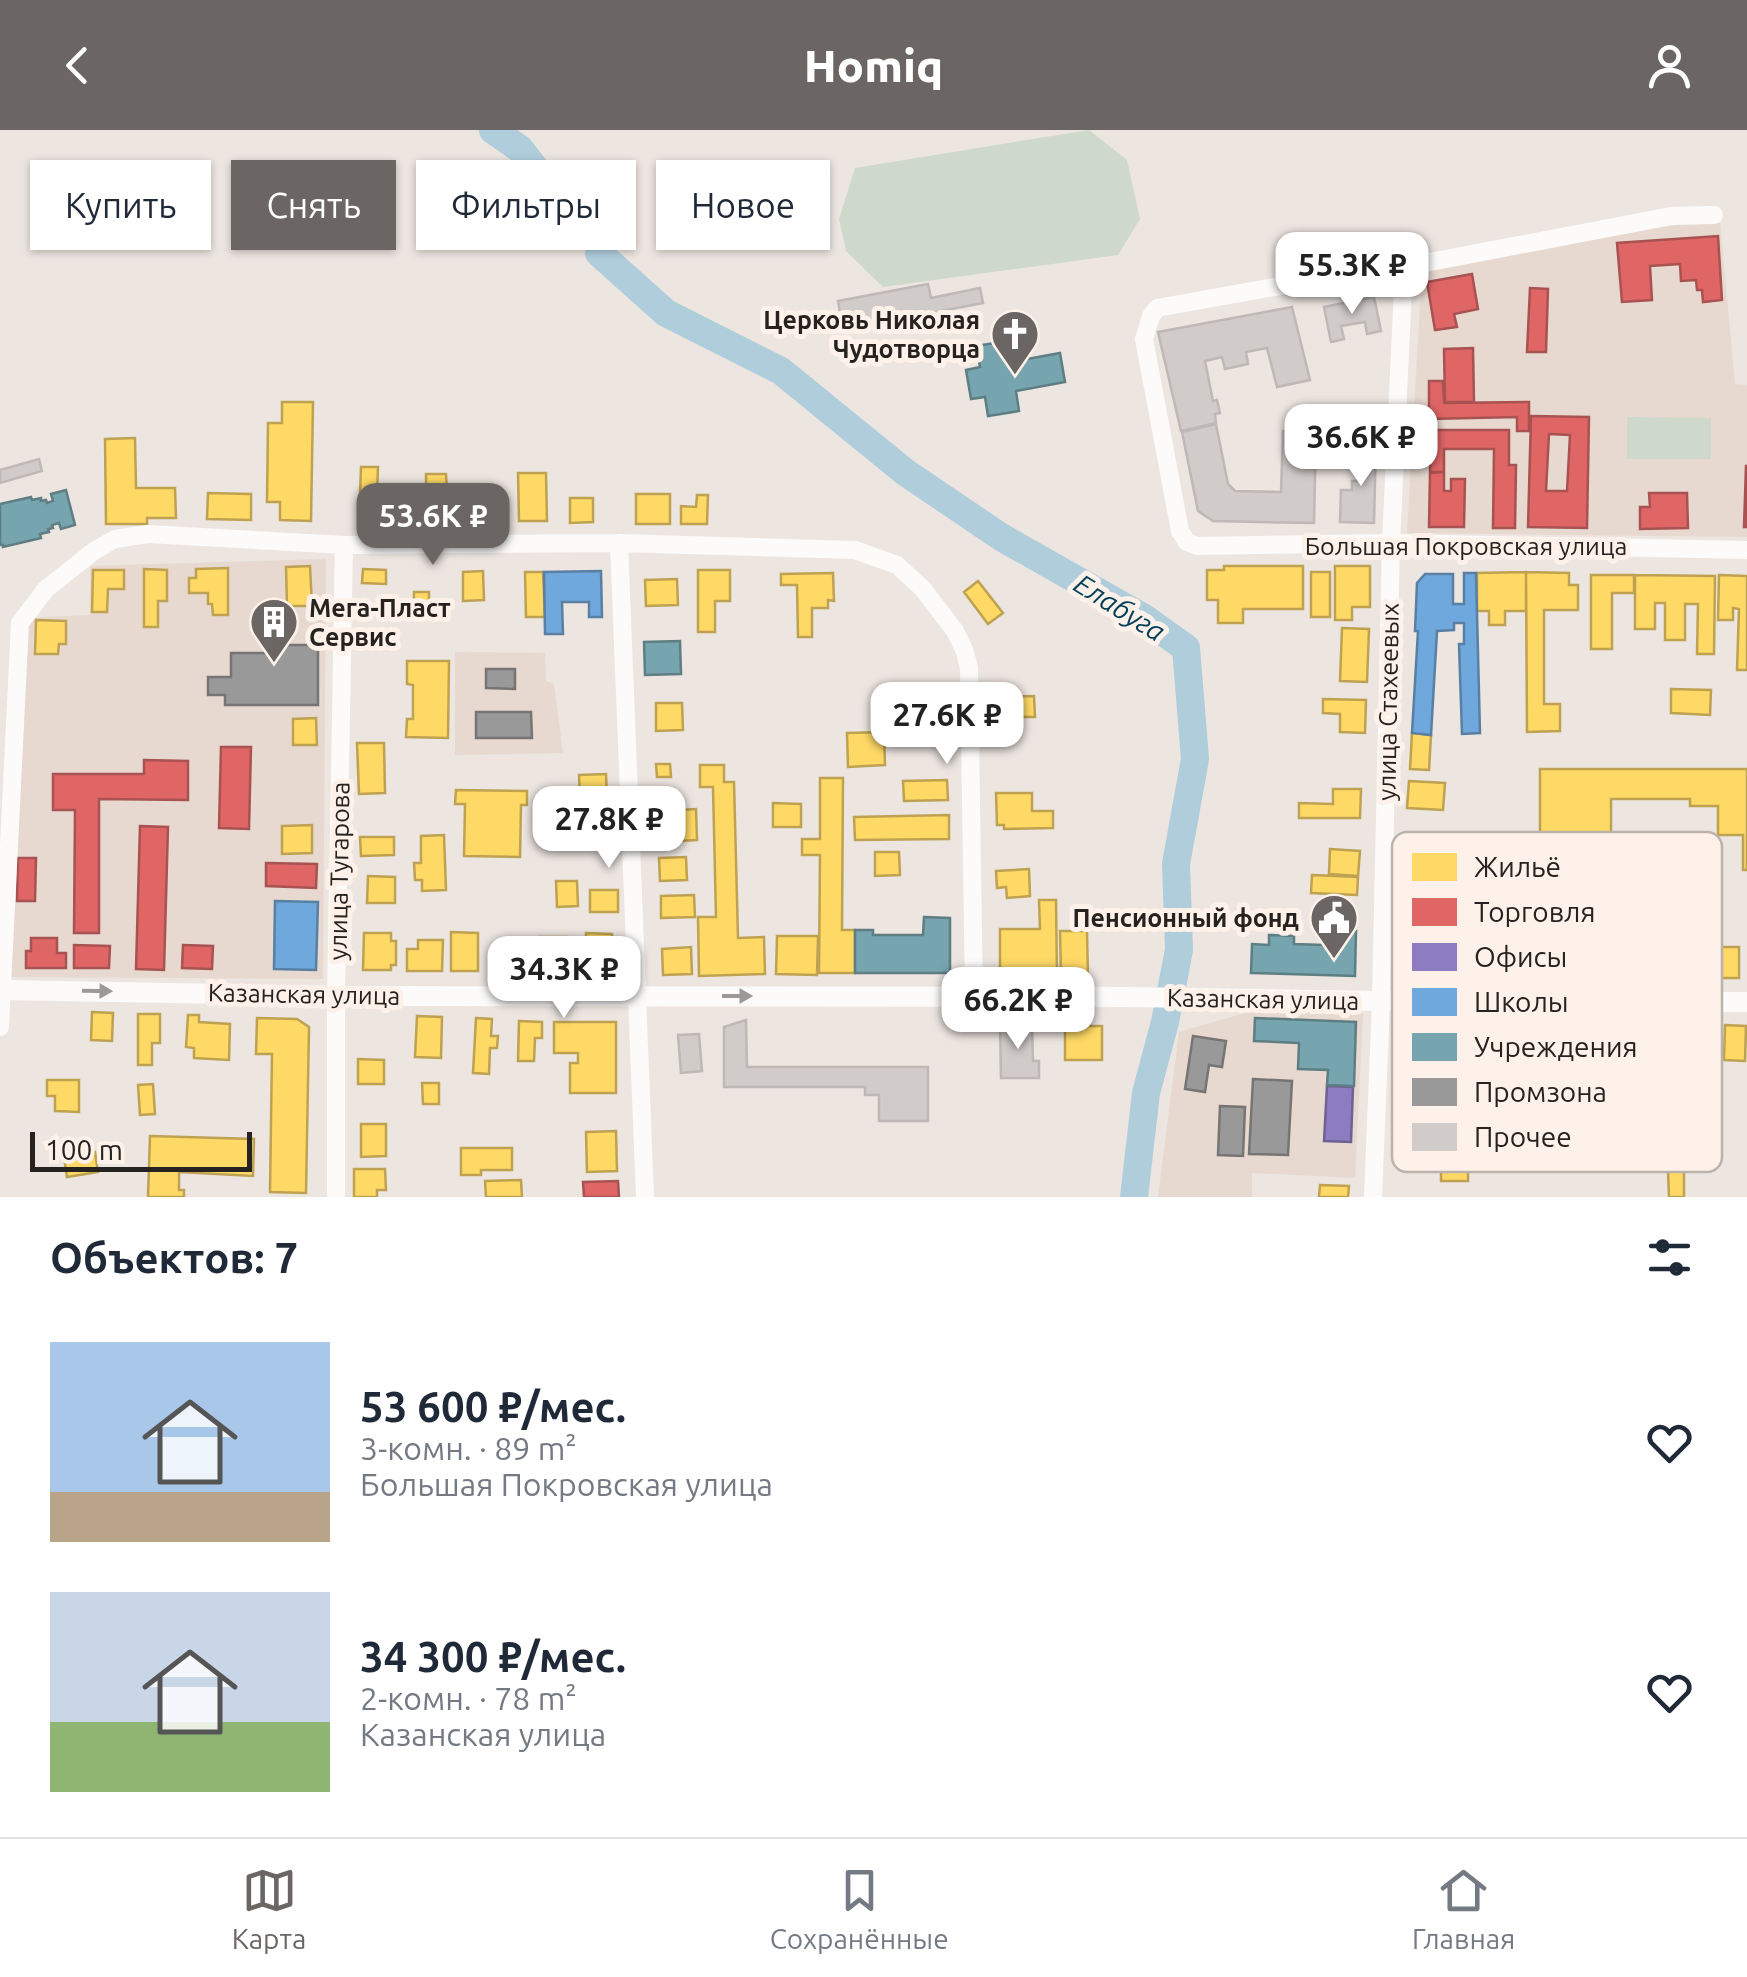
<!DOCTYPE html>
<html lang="ru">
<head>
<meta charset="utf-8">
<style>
  :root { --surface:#fff; --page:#f2f2f3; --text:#1f2937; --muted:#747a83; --line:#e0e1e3; --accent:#6b6663 }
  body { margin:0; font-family:Ubuntu,sans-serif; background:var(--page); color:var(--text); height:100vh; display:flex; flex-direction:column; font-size:38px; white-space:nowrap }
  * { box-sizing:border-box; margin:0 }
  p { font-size:32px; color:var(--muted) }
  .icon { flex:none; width:55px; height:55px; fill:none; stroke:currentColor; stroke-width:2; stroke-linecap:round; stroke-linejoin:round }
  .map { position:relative; height:1067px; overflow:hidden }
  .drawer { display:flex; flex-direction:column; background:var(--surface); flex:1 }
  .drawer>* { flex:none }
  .hud { position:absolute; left:30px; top:30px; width:1000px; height:90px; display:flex; gap:20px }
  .scale { position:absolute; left:30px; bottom:25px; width:222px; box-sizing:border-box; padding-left:10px; border:5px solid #26221f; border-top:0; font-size:28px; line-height:35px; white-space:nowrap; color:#26221f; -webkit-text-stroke:8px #fdf1e9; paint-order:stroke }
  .price { position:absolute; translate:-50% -85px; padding:0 22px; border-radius:20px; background:#fff; color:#222; font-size:32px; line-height:65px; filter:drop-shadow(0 2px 5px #0008) }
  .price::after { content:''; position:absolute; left:50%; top:60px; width:30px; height:22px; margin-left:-15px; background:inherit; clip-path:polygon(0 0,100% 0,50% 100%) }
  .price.on { background:var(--accent); color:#fff }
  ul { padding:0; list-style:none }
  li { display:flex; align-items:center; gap:30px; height:250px; padding:0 50px }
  li span { display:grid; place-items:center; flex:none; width:280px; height:200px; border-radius:0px; color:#555 }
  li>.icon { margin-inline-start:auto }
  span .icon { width:120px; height:120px; fill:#fffc; stroke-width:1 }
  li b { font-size:42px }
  h2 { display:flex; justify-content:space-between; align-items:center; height:120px; padding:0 50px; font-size:42px }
  .chip { padding:0 35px; border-radius:0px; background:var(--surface); box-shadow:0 2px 8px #0004; font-size:35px; line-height:90px }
  .chip.on { background:var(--accent); color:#fff }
  header { display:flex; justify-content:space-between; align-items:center; height:130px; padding:0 50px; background:var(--accent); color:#fff; font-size:45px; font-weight:800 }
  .tabs { display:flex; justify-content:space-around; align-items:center; height:140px; border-top:2px solid var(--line); background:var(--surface); font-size:28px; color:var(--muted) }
  .tabs a { display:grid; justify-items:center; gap:5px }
  .tabs .on { color:var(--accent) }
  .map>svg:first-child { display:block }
</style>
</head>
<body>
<header><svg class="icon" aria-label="back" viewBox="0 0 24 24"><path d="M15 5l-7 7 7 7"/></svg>Homiq<svg class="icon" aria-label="person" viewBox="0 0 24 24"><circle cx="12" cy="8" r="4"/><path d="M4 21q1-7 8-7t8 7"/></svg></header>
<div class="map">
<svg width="1747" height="1067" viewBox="0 0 1747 1067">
  <rect width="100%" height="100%" fill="#ece5e0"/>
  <path fill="#e7d9d0" d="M1720,93L1735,254L1747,255V407L1407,403L1422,140L1681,94Z
    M326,429L323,849L10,847L27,488L90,485V436Z
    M455,522L545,523L546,551L554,554L563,623L455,625Z
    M1248,882L1363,884L1355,1048L1252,1043V1067H1158L1179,902Z"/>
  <path fill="#ced9cb" d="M1089,0L1127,30L1140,89L1118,125L883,157L846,121L839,89L855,38Z
    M1627,287L1711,288V329H1627Z"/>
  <path fill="#ffd966" stroke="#bea251" stroke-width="2.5" d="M282,272H313L311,391L280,390V372H267L268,293H282Z
    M135,308L136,358H175L176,388H147V394H106L105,309Z
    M361,337H378L377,365L360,364Z
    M518,343H546L547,391H519Z
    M426,344H446L447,362H451V389H426Z
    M208,363L251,364V390L207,389Z
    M636,364H670V394H636Z
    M360,365L386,366L385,390L359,389Z
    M697,365H708L707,394H681V376L696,377Z
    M570,368H593V392L570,393Z
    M310,436L312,476H287L286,437Z
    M1224,436H1303V479H1243V493H1218V470H1207V440H1224Z
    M1335,436H1370V477H1352V490H1335Z
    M228,438V485H213L212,474H208V463H189V448H196V439Z
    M144,439L167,440V471H158V497H144Z
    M363,439L386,440V454L362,453Z
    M93,440H124V459H108L107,482H92Z
    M698,440H730V471H715V502H698Z
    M483,441L484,470L463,471V442Z
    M525,442H543L545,487H526Z
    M1311,442H1330V487H1311Z
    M1526,442V481H1505V495H1489V481H1477V443Z
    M1526,442L1569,443V455H1578V480H1544V574H1560V601L1527,602Z
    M833,443L834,471L828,470V478H812V507H798L797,455H781V444Z
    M1591,445H1634V463H1612V519H1591Z
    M1635,445L1715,446L1714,524H1697L1698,474H1685V510H1665V473H1655V499H1635Z
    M1719,445L1747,446V540H1737L1739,479L1733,478V490H1718Z
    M677,449L678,475L646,476L645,450Z
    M978,451L1003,483L988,494L964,462Z
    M414,462H429V479H414Z
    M36,490L66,491V514H59L58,524H35Z
    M1342,498L1369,499L1367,552L1340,551Z
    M407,531H449L448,608L406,607L407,589H413V555L407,554Z
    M1671,559L1711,560L1710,585L1671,583Z
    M1034,566L1035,587H1019L1020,604H1003V594H991L990,567Z
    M1323,569L1366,570L1365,603L1340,602V584L1323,583Z
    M656,573H682L683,600L656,601Z
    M316,588L317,615H293V589Z
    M884,602L885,635L848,637L847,603Z
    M1412,603L1431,605L1429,640L1410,639Z
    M357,613H384L385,663L359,664Z
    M656,634H670L671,647H657Z
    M700,635H724V652H734L738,808L764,807L765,844L699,846L698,787H716L713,657H700Z
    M1540,639H1747V740H1743V705H1718V676H1690V669H1611V744H1540Z
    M606,644L607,666L580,667L579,645Z
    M820,648H843L842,800H855V843H819L820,725H802V709H820Z
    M947,650L948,670L904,671L903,651Z
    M1409,651L1445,653L1443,680L1407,678Z
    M1333,659H1361L1360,688H1299V673L1333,674Z
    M456,660L527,661V675H521L520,727L464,726L465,674H455Z
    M996,663H1032V681H1053V698L1004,699V695H997Z
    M773,673L801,674V697H773Z
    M696,679L697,710L658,712L657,681Z
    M949,685V709L855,710L854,687Z
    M312,695V723L282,724V696Z
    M444,705L446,760L422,761V750H415L414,733H421V706Z
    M360,707H394V725L361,726Z
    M1330,719L1360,721L1358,746L1329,744Z
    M875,722H899L900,745L875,746Z
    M686,727L687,750L660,751L659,728Z
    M1029,739L1030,766L1007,768L1006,757L997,758L996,741Z
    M1699,740H1716V817H1739V848H1694V825H1699Z
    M1312,745L1358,747L1357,765L1311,763Z
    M368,746L395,747V773H367Z
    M556,751H577L578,776L557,777Z
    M590,760H618V782H590Z
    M694,765L695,787L661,788V766Z
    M1039,770H1056L1057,847H1000V799H1040Z
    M1060,801H1087L1088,847L1061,848Z
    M451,802L478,803V841H451Z
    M364,803H391V811H396V835H391V840H363Z
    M586,803L612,804V842H586Z
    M777,806H818L817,845L776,844Z
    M539,807H567V842H538Z
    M509,808H529L528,842L509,841Z
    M418,810H443L442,841H407V819H418Z
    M691,817L692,844L663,845L662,819Z
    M92,882L113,883L112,911L91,910Z
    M138,884H160V913H152V935H138Z
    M188,885H199V892L230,894L229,930L194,928V918L186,917Z
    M417,886L442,887L441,928L415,927Z
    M257,888L297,889L309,897L306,1063L270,1062L272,924H256Z
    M476,888L492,889L491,906H498L497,918H490L489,944L473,943Z
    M519,891L542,892V908H535L534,931H518Z
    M554,892H616V963H570V933H578V923H554Z
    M1725,895L1746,896L1745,931L1724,930Z
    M1065,896H1102V930H1065Z
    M358,929L384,930V954H358Z
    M1441,933H1468V1051H1441Z
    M47,950H79V982L55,981V966H47Z
    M422,953H439V974H423Z
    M153,954L155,984L140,985L138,955Z
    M361,994H386V1026L361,1027Z
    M616,1001L617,1041L587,1042L586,1002Z
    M150,1006L254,1009L253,1046L179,1042V1060H184V1067H148Z
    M86,1018L87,1024L95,1022L98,1042L67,1047L63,1021Z
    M461,1018H512V1040H481V1045H461Z
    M354,1039H385L386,1060H377V1067H354Z
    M1668,1041H1684V1067H1669Z
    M521,1050L522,1067H486L485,1051Z
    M1320,1055L1349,1056L1348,1067H1319Z"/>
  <path fill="#e06666" stroke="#a85251" stroke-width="2.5" fill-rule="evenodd" d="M1718,106L1722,170L1703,172L1702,160H1697L1696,150L1681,151L1680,134L1650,136L1652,170L1622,172L1617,113Z
    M1472,144L1478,179L1454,184L1457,197L1435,200L1427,152Z
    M1530,158L1548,159L1546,222H1527Z
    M1473,218L1474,272H1445L1444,219Z
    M1429,251H1443L1444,273L1529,272V301H1517V287L1429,289Z
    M1531,286L1589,287L1587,398L1528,397ZM1549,304L1570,305L1567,361H1546Z
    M1430,300H1509V335H1516L1515,398H1493L1494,319H1444V342H1430Z
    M1746,336H1747V397H1744Z
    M1444,342V361H1451V349H1465L1464,397H1429L1430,343Z
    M1649,363H1687L1688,398L1640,399V377H1650Z
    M221,617H251L249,699L219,698Z
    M144,630L188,631V670L99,669V803H74L75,680H53V644H144Z
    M140,696L168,697L164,840L136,839Z
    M18,728H36L35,771H17Z
    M266,733L317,734L316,758L266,756Z
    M31,808H57V823H66V838H26V821H31Z
    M74,815L110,816L109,838H74Z
    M183,815L213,816L212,839L182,838Z
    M618,1051L619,1067H584L583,1052Z"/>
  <path fill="#8e7cc3" stroke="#6f6192" stroke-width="2.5" d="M1327,956L1353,957L1351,1012L1324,1011Z"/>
  <path fill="#6fa8dc" stroke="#5980a3" stroke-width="2.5" d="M601,441L602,487H589V472H562L563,504H545L544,442Z
    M1464,443H1476L1480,603L1462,604L1459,514H1464V493H1454V500L1437,501L1431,605L1412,603L1418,501H1415L1417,453L1425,444H1453V474H1464Z
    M275,771L318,772L316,840L274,839Z"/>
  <path fill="#76a5af" stroke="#5e7e84" stroke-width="2.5" d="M1007,211L1011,232L1060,223L1065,252L1016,261L1019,281L988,286L985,267L971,269L966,240L980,237L976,216Z
    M66,360L75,395L61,399L59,393L52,395L53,398L48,399L49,402L40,404L41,408L3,417V415H0V374L31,367L32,370L41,368V371L46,370L47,373L53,371L51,364Z
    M680,511L681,544L645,545L644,512Z
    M924,787L950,788V843H855V800H873V805H923Z
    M1324,800L1356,801L1355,846L1251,843L1252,814L1269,815V805L1294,806V814L1324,815Z
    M1255,888L1356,892L1354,956L1327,955L1328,940L1298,939L1299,913L1254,911Z"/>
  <path fill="#999" stroke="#767574" stroke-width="2.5" d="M269,515H318V575H225V565H208V547H231V523H269Z
    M486,539H515V559L486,558Z
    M476,582H531L532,608H476Z
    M1193,906L1226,911L1222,937L1209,935L1205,962L1185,959Z
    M1253,949L1292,951L1288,1025L1249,1024Z
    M1220,976L1245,977L1243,1026L1218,1025Z"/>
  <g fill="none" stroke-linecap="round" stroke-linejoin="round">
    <path stroke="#b0cddc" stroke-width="28" d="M493,0L520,19L573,87
      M599,123L666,183L781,241L905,342L1001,407L1144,488L1186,518L1195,629L1176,734L1179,820L1165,892L1146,963L1134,1067"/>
  </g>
  <path fill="#d1ccca" stroke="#beb8b7" stroke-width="2.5" d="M928,154L931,168L980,158L983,173L843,200L838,171Z
    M1374,167L1381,201L1367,204L1365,192L1341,196L1344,209L1331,212L1324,177Z
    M1292,177L1310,250L1277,257L1267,218L1246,222L1248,234L1225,239L1222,227L1205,231L1213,271L1217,270L1220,283L1215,284L1216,293L1181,301L1158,202Z
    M1216,294L1228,354L1235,361L1281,362L1283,301H1316L1314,393L1213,391L1198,381L1182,302Z
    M1358,313H1376L1374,393L1340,392L1341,360H1352V351H1358Z
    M39,329L42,341L0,353V340Z
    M746,890L747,937H928V991H879V965H865V957H724V897Z
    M1032,893L1033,931H1039V948H1001L1000,894Z
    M699,904L702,941L681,943L678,905Z"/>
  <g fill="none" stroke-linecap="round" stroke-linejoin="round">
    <path stroke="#fcfbfa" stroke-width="18" d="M1714,85L1671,86L1404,137L1302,152L1157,178L1151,186L1144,209L1180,401L1187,412L1197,416L1391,413L1747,420
      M619,413L645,1067
      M0,897L20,493L46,459L94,421L115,409L148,404L344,415L619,413L855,420L897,435L923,459L955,501L965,522L969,538L974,867
      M336,1067V866L344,415
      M1373,1067L1381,871L1391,413L1404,137"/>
    <path stroke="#fcfbfa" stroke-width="20" d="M0,860L336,866L1128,867L1381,871L1747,872"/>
  </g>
  <defs><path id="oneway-solid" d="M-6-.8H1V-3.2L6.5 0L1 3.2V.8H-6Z" transform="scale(2.5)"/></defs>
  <g fill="#9c9997">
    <use href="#oneway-solid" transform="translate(97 861) rotate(1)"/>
    <use href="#oneway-solid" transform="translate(737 866)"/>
  </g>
  <defs>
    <g id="church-pin" transform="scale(2.5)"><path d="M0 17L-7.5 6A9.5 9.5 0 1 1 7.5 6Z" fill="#6b6663" stroke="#fdf1e9"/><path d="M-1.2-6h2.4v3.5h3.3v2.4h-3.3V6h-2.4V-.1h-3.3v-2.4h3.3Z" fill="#fff"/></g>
    <g id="building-pin" transform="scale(2.5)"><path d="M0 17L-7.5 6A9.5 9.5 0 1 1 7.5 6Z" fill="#6b6663" stroke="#fdf1e9"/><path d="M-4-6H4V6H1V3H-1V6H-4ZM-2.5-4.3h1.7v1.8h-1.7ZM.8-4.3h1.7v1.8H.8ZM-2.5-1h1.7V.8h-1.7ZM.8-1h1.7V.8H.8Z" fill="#fff"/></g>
    <g id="civic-pin" transform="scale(2.5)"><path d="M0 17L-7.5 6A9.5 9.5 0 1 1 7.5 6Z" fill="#6b6663" stroke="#fdf1e9"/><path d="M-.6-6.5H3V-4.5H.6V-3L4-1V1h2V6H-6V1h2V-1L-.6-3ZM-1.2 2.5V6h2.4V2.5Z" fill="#fff"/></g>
  </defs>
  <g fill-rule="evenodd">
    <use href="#church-pin" x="1015" y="204"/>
    <use href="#building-pin" x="274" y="492"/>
    <use href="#civic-pin" x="1334" y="788"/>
  </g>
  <g text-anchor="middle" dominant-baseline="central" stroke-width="10" stroke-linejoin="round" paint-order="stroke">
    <g font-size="25" font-weight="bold" fill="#26221f" stroke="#fdf1e9" text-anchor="end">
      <text x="980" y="190">Церковь Николая<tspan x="980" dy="29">Чудотворца</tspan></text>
      <text x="309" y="478" text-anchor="start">Мега-Пласт<tspan x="309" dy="29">Сервис</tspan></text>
      <text x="1299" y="788">Пенсионный фонд</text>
    </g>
    <g font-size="25" fill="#26221f" stroke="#fdf1e9">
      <text x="1466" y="416">Большая Покровская улица</text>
      <text transform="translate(1388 572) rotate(-89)">улица Стахеевых</text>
      <text transform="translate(339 741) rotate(-89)">улица Тугарова</text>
      <text transform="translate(304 864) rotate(1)">Казанская улица</text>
      <text transform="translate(1263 869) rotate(1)">Казанская улица</text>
    </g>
    <g font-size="28" font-style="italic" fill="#013f58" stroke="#fdf1e9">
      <text transform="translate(1120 477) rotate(32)">Елабуга</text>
    </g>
  </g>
  <rect x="1392" y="702" width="330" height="340" rx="15" fill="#fdf1e9" stroke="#bcb3ac" stroke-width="2.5"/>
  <rect x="1412" y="723" width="45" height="28" fill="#ffd966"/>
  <rect x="1412" y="768" width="45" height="28" fill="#e06666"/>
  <rect x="1412" y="813" width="45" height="28" fill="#8e7cc3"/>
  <rect x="1412" y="858" width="45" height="28" fill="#6fa8dc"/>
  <rect x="1412" y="903" width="45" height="28" fill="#76a5af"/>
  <rect x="1412" y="948" width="45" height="28" fill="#999"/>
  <rect x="1412" y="993" width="45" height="28" fill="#d1ccca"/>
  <g font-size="28" fill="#26221f">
    <text x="1474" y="747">Жильё</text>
    <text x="1474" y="792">Торговля</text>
    <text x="1474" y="837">Офисы</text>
    <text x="1474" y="882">Школы</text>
    <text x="1474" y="927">Учреждения</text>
    <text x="1474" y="972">Промзона</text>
    <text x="1474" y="1017">Прочее</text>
  </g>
</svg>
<div class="scale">100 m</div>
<b class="price" style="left:1352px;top:187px">55.3K ₽</b>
<b class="price" style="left:1361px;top:359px">36.6K ₽</b>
<b class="price on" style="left:433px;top:438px">53.6K ₽</b>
<b class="price" style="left:947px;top:637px">27.6K ₽</b>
<b class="price" style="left:609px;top:741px">27.8K ₽</b>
<b class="price" style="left:564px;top:891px">34.3K ₽</b>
<b class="price" style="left:1018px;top:922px">66.2K ₽</b>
<div class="hud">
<a class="chip">Купить</a>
<a class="chip on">Снять</a>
<a class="chip">Фильтры</a>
<a class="chip">Новое</a>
</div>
</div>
<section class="drawer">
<h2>Объектов: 7<svg class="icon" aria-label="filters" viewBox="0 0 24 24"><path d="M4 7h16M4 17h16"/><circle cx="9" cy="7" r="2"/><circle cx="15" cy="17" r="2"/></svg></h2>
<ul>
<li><span style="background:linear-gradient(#a9c7e8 75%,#b9a48a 0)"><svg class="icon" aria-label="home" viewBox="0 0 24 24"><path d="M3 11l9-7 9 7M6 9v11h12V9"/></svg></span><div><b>53 600 ₽/мес.</b><p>3-комн. · 89 m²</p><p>Большая Покровская улица</p></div><svg class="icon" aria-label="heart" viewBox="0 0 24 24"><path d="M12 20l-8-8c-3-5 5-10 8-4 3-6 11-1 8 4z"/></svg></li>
<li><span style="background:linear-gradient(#c9d6e8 65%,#8fb573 0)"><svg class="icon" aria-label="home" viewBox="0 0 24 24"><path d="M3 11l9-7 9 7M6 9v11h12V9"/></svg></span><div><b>34 300 ₽/мес.</b><p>2-комн. · 78 m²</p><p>Казанская улица</p></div><svg class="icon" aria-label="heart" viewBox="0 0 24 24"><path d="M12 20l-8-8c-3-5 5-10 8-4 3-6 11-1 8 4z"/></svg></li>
</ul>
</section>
<nav class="tabs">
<a class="on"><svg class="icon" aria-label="map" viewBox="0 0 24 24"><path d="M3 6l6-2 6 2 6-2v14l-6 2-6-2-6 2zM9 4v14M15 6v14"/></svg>Карта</a>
<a><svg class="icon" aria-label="saved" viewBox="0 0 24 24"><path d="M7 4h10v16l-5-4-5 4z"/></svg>Сохранённые</a>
<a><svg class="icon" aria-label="home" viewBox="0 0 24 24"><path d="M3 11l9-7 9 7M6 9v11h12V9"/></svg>Главная</a>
</nav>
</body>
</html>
